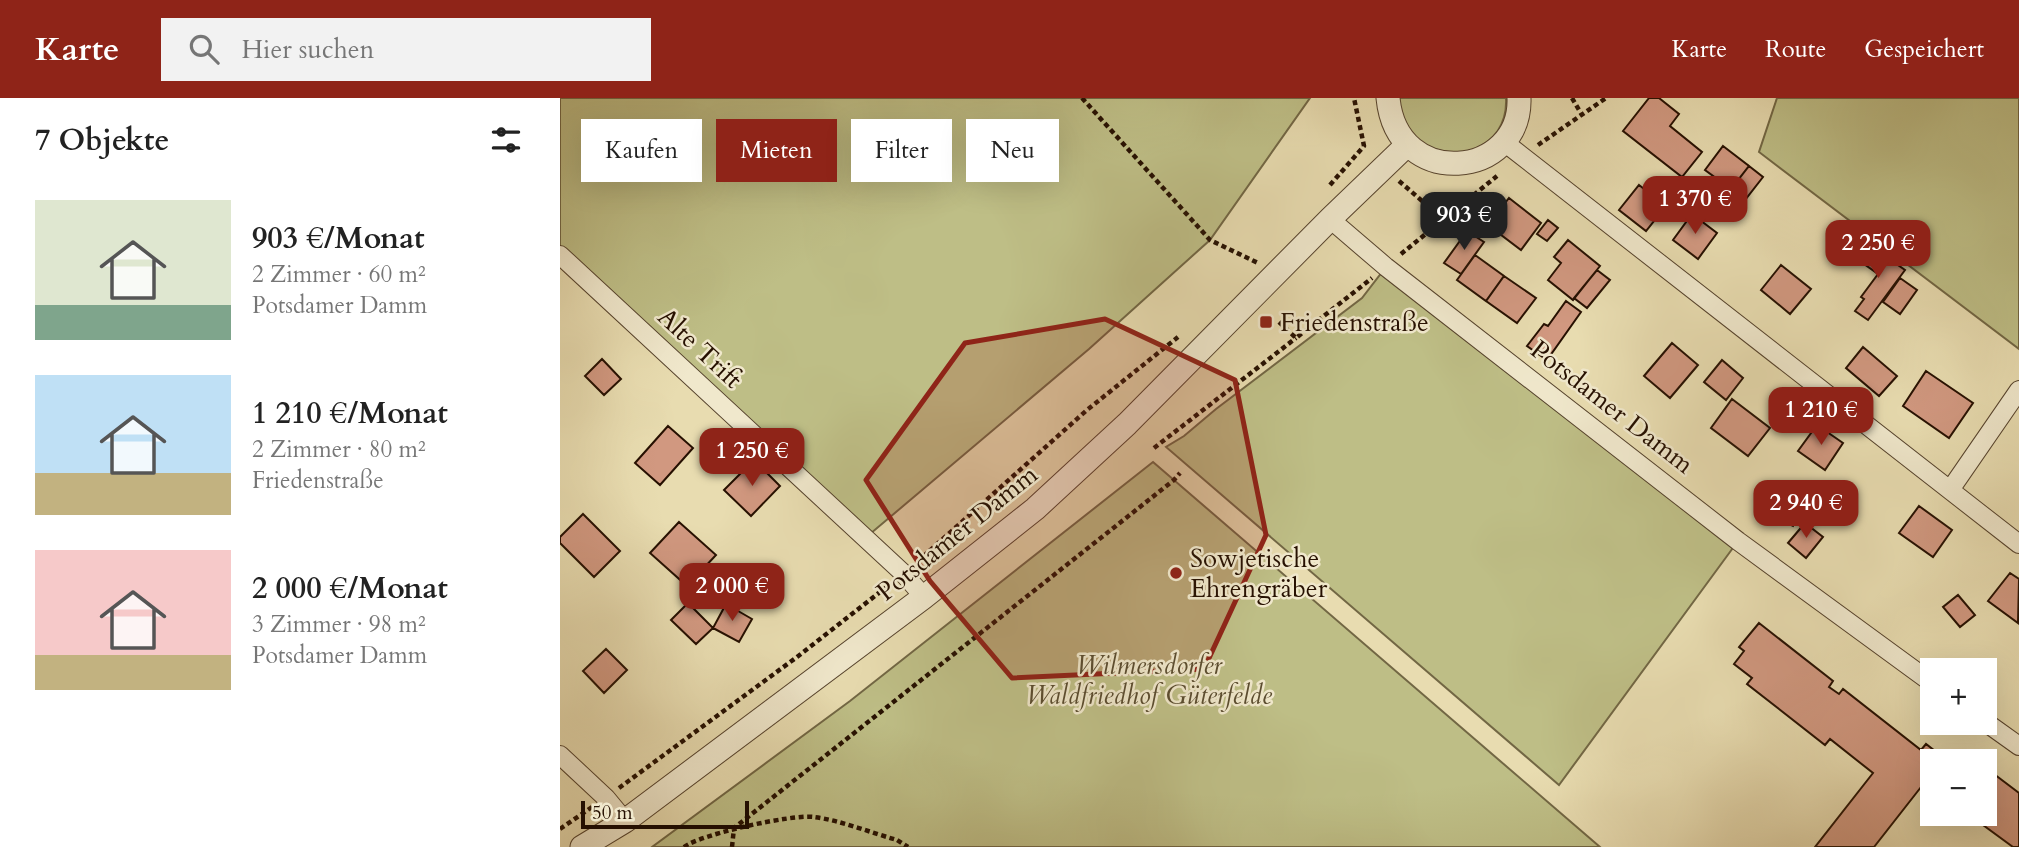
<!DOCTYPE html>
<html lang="de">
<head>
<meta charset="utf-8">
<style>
  :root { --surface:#fff; --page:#f2f2f2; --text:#222; --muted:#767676; --accent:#8f2418 }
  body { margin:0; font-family:Cardo,serif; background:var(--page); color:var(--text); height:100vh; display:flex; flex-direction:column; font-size:26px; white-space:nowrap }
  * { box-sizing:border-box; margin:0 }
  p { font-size:23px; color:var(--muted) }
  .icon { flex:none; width:38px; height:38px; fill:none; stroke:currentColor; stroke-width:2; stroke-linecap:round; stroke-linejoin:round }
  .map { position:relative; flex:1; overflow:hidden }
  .drawer { display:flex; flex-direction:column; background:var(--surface); width:560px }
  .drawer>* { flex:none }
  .hud { position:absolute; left:21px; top:21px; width:665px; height:63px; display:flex; gap:14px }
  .fabs { position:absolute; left:1360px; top:560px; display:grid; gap:14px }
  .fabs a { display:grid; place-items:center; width:77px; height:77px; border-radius:0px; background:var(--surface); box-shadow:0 7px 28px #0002; font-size:35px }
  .scale { position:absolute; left:21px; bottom:18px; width:168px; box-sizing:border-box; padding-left:7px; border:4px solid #261001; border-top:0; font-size:19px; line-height:24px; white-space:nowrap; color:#261001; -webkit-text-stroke:5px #f0e8cc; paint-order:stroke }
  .price { position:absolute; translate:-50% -60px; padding:0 16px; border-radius:14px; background:var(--accent); color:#fff; font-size:23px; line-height:46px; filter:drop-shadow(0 2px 4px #0008) }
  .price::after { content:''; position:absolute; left:50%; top:42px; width:21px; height:16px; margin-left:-10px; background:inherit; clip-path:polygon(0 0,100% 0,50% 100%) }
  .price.active { background:#222; color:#fff }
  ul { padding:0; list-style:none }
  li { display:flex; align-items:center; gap:21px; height:175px; padding:0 35px }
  li span { display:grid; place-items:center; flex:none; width:196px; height:140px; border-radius:0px; color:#555 }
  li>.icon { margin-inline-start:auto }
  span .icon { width:84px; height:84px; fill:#fffc; stroke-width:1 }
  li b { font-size:30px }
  h2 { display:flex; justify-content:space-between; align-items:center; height:84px; padding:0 35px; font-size:30px }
  .pill { padding:0 24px; border-radius:0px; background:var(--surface); box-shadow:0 7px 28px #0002; font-size:24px; line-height:63px }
  .pill.active { background:var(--accent); color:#fff }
  header { display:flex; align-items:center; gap:42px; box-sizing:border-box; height:98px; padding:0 35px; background:var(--accent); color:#fff }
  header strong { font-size:33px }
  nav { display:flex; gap:38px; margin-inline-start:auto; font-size:24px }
  .search { width:490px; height:63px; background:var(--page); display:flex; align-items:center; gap:18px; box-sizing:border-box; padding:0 24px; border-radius:0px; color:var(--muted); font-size:26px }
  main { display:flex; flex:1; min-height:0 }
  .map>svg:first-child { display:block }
</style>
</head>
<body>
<header>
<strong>Karte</strong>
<div class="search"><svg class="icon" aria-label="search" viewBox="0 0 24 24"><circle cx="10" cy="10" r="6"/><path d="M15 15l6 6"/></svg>Hier suchen</div>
<nav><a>Karte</a><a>Route</a><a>Gespeichert</a></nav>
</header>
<main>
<section class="drawer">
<h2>7 Objekte<svg class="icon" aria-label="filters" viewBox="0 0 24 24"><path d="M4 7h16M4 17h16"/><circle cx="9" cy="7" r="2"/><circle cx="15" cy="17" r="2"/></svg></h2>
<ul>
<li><span style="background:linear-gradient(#dfe7d0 75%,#7fa58c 0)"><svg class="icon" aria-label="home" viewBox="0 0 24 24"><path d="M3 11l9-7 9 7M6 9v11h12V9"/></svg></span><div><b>903 €/Monat</b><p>2 Zimmer · 60 m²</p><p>Potsdamer Damm</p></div></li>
<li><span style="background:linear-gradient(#bfe0f5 70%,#c2b280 0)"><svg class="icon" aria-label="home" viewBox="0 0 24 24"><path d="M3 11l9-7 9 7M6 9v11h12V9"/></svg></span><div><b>1 210 €/Monat</b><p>2 Zimmer · 80 m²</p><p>Friedenstraße</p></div></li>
<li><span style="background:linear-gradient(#f6c9c9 75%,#c2b280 0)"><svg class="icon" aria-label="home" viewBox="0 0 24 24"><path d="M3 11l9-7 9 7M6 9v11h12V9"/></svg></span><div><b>2 000 €/Monat</b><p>3 Zimmer · 98 m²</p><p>Potsdamer Damm</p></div></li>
</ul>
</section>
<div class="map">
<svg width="1459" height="749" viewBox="0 0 1459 749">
  <rect width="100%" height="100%" fill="#e8dcb0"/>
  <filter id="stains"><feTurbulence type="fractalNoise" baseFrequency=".00286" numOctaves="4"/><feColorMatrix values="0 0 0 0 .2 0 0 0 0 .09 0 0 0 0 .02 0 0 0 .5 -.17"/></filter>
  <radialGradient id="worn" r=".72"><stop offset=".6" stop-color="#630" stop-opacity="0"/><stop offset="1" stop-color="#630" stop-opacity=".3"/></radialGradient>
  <path fill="#bebe86" stroke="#726744" stroke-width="2" d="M0,0H750L650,142L529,251L310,436L0,156Z
    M838,0H946C949,53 888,72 851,36C844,29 841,10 838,0Z
    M1217,0H1459V251L1199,54Z
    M826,169L1178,443L999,687L606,349L624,338L656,311L802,200Z
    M593,364L1040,749H92L290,603Z"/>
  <path fill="#d19880" stroke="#261001" stroke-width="2" d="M1089,0H1099L1119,16L1110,28L1142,54L1122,79L1063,33Z
    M1163,48L1189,68L1171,91L1145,72Z
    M1189,68L1203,79L1185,102L1171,91Z
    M1079,87L1106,108L1086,133L1059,112Z
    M949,100L981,125L961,152L928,127Z
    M1132,116L1157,135L1138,161L1113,142Z
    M988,122L998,130L987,143L977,136Z
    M907,133L924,144L901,176L884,165Z
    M1008,142L1040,168L1013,202L988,182L1001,165L994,159Z
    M1308,146L1345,172L1308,222L1295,213L1304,201L1301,199L1318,176L1297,161Z
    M915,157L944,178L926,203L897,182Z
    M1221,167L1251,191L1230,216L1201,192Z
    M1037,172L1050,182L1027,210L1014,200Z
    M944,178L976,200L957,225L926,203Z
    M1340,180L1357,192L1340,216L1323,204Z
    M1006,203L1021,214L987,262L967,248L984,226L988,228Z
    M1112,245L1138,267L1110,300L1084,278Z
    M1303,249L1337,278L1319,298L1286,270Z
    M42,261L61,281L44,297L25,278Z
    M1162,262L1183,280L1166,302L1144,284Z
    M1366,273L1413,305L1389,340L1343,308Z
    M1172,301L1210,330L1188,358L1151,330Z
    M1257,327L1283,345L1265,372L1238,353Z
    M108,328L133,350L100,387L75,365Z
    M194,362L220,388L191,418L164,392Z
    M1230,400L1244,408L1233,428L1219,421Z
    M1359,408L1392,432L1373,459L1339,435Z
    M23,416L60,453L34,479L0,445V439Z
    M119,424L156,457L127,488L90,455Z
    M1245,425L1263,439L1246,460L1228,445Z
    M1450,475L1459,481L1458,525L1428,503Z
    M1398,497L1415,517L1400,529L1383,509Z
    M128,505L153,530L136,546L111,522Z
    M166,506L192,521L179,544L153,530Z
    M1199,525L1273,583L1269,589L1279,596L1283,591L1361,652L1366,646L1384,660L1381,663H1372V675L1314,749H1255L1313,675L1270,641L1265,647L1187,586L1192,580L1174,566L1184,553L1179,549Z
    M46,551L67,572L44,595L23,573Z
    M1430,673L1459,695V749H1453L1408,716H1424V680Z"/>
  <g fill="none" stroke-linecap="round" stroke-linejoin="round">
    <g stroke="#56432d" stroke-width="20">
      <path id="minor" d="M944,44L1459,446
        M770,121L826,169L1178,443L1372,585
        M0,157L343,475L364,499
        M1390,392L1459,292
        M1424,623L1459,648
        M0,657L46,700L65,723"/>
    </g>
    <g stroke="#56432d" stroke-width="25">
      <path id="tertiary" d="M828,0C837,94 962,80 959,0
        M22,749L65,723L364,499L475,411L567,326L770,121L847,47"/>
    </g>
    <path stroke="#261001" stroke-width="4.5" stroke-dasharray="5 3.5" stroke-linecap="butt" d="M522,0L650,142L698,165
      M1012,0L1022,17
      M978,47L1046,0
      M839,83L883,121
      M770,87L804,48L794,0
      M841,156L937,78
      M719,224L736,240L812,180
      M594,350L736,240
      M357,464L527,312L618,239
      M59,690L237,559L329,487
      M0,731L32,709
      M124,749C141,736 232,716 254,719C279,722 312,735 337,742L348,749
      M172,749L174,730L614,382L620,375"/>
    <use href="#minor" stroke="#f0e8cc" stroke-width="18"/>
    <use href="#tertiary" stroke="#f0e8cc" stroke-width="23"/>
  </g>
  <path fill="#8f2418" fill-opacity="0.2" stroke="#8f2418" stroke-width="5" stroke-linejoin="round" d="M545,221L675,282L706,437L644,571L452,580L370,483L306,382L405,245Z"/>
  <g fill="#8f2418" stroke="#f0e8cc" stroke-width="2.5">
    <rect x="699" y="217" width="14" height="14" rx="3.5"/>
    <circle cx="616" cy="475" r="7"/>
  </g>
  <g text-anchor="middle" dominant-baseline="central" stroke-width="5" stroke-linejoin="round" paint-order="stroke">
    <g font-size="26" fill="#261001" stroke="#f0e8cc" text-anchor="start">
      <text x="720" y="224">Friedenstraße</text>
      <text x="630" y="460">Sowjetische<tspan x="630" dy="30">Ehrengräber</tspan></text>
    </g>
    <g font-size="26" fill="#261001" stroke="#f0e8cc">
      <text transform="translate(140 250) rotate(43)">Alte Trift</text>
      <text transform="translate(1052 309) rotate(38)">Potsdamer Damm</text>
      <text transform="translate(397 435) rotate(-39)">Potsdamer Damm</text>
    </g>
    <g font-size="26" font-style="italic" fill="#5b4d30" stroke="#f0e8cc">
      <text x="589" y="567">Wilmersdorfer<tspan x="589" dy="30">Waldfriedhof Güterfelde</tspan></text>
    </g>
  </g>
  <rect width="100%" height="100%" filter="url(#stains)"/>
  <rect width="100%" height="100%" fill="url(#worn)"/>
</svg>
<div class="fabs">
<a>+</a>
<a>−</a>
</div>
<div class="scale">50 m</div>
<b class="price" style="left:1135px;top:138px">1 370 €</b>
<b class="price active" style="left:904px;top:154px">903 €</b>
<b class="price" style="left:1318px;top:182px">2 250 €</b>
<b class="price" style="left:1261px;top:349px">1 210 €</b>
<b class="price" style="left:192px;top:390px">1 250 €</b>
<b class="price" style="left:1246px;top:442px">2 940 €</b>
<b class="price" style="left:172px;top:525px">2 000 €</b>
<div class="hud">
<a class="pill">Kaufen</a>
<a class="pill active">Mieten</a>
<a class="pill">Filter</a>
<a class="pill">Neu</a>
</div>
</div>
</main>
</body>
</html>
